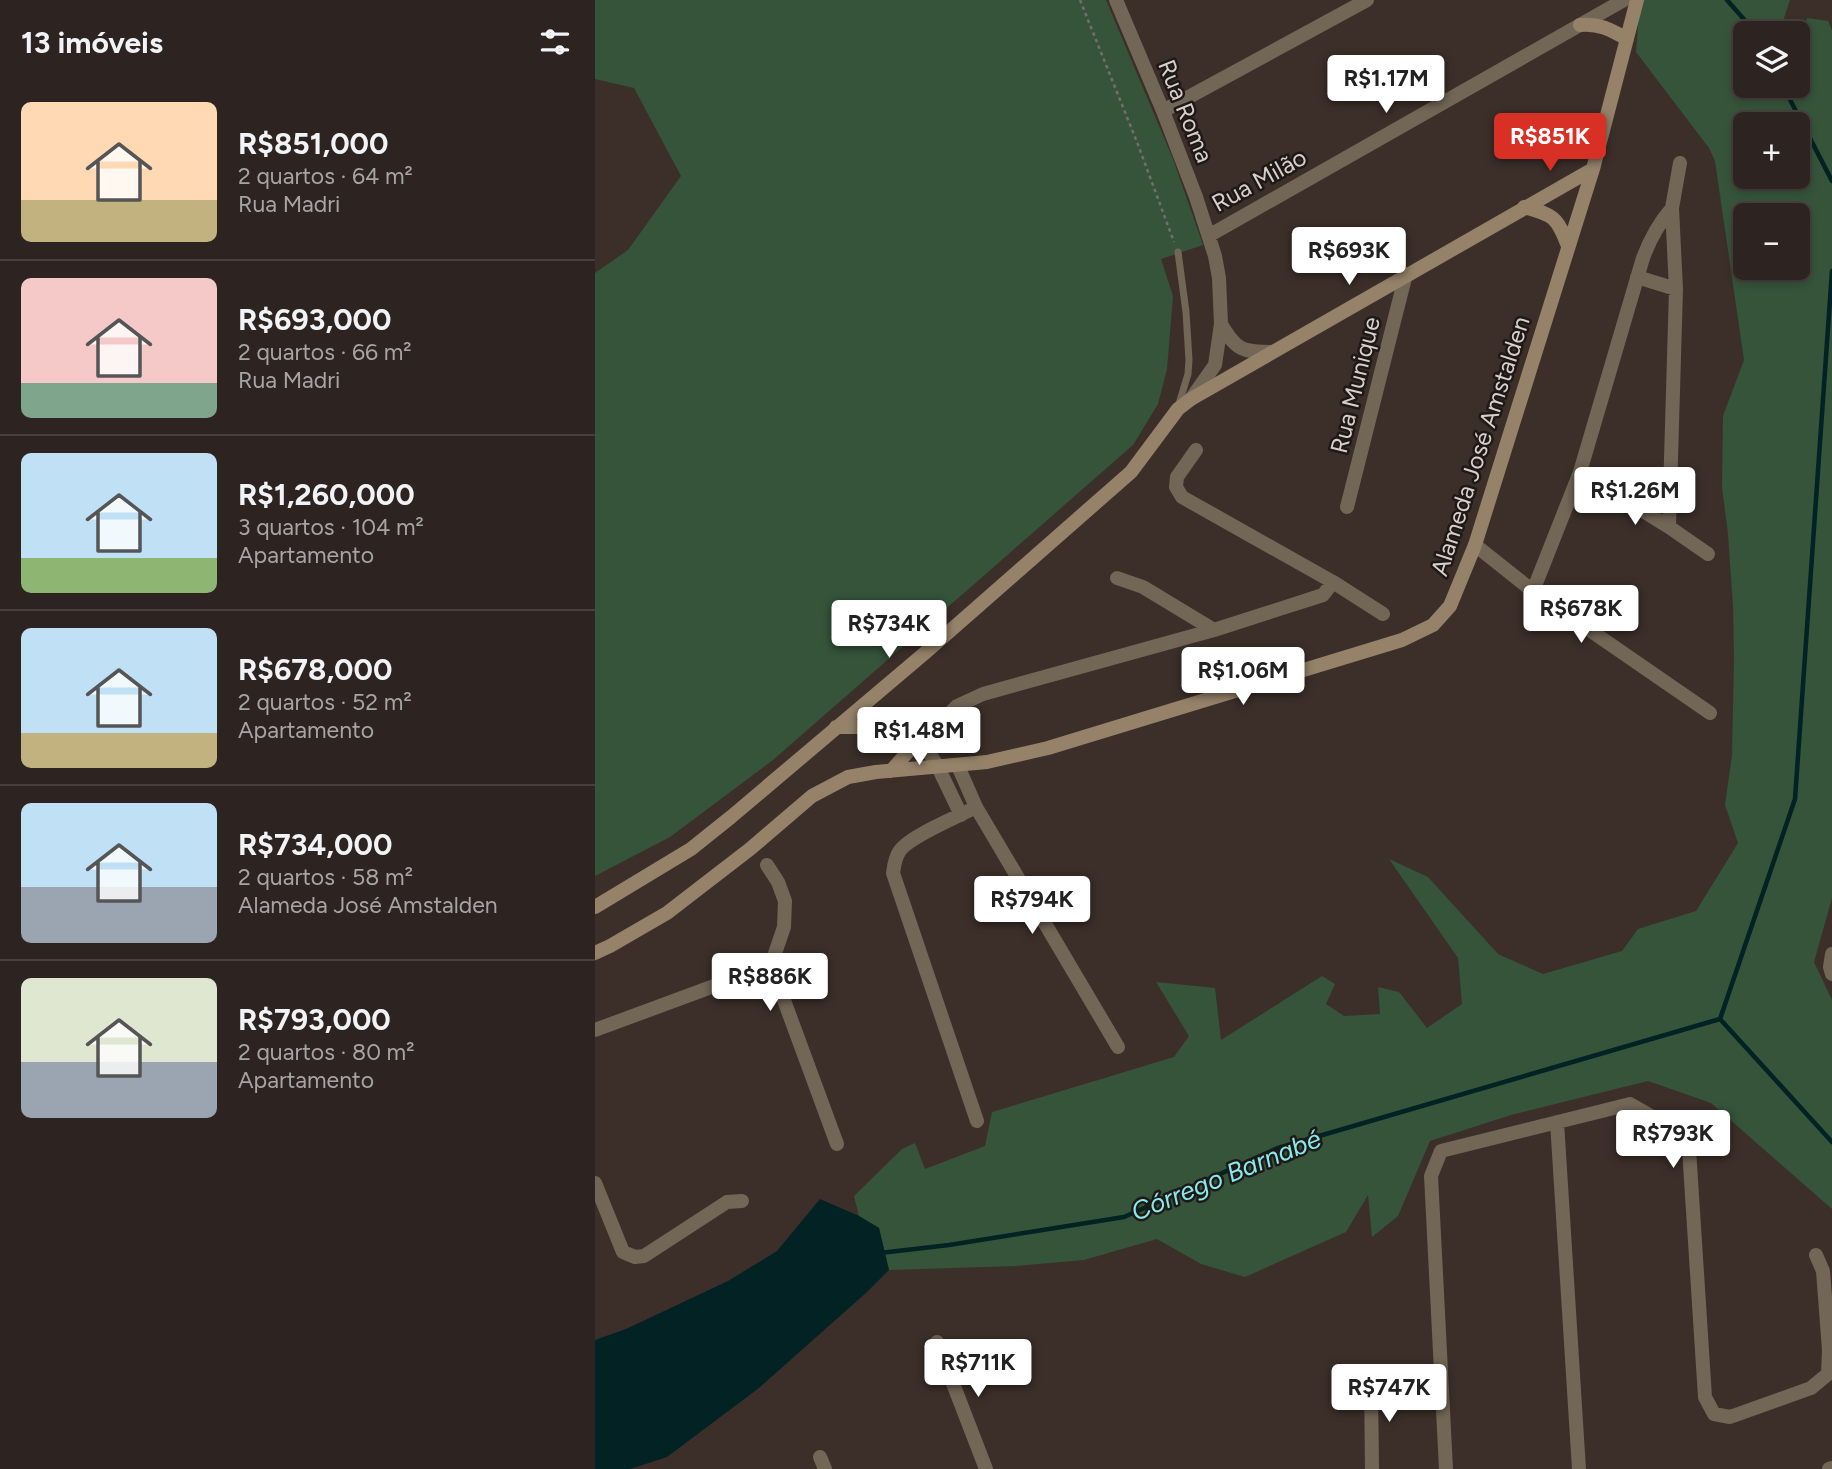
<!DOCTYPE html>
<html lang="pt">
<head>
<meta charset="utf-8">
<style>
  :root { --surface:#2d2320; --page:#352b29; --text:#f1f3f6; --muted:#a7a4a5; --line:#48403e; --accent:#d93025 }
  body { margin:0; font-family:Figtree,sans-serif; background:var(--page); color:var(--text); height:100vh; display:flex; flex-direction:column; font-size:26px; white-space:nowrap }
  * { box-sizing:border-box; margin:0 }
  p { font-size:23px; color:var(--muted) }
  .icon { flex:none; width:38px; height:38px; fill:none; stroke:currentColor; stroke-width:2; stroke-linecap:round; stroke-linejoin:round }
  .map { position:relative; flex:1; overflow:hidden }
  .drawer { display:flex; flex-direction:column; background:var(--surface); width:595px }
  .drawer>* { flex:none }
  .buttons { position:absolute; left:1138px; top:21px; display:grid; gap:14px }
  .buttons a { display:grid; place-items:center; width:77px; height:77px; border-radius:10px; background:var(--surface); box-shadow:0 4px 10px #0003,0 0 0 2px var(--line); font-size:35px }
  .price { position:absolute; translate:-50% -60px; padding:0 16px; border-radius:7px; background:#fff; color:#222; font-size:23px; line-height:46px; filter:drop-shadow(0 2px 4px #0008) }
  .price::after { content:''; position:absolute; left:50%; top:42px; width:21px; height:16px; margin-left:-10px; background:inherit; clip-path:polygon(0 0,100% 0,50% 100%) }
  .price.selected { background:var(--accent); color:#fff }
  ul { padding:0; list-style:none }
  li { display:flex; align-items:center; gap:21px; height:175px; padding:0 21px }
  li+li { border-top:2px solid var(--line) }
  li span { display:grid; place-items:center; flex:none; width:196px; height:140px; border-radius:10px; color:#555 }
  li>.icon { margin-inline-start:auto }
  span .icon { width:84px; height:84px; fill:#fffc; stroke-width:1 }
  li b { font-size:30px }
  h2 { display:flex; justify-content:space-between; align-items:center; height:84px; padding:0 21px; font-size:30px }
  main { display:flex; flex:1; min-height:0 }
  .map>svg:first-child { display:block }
</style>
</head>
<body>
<main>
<section class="drawer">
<h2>13 imóveis<svg class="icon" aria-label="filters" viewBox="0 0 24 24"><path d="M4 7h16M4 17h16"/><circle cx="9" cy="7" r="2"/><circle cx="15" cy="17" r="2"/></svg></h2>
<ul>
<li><span style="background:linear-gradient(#ffd9b3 70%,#c2b280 0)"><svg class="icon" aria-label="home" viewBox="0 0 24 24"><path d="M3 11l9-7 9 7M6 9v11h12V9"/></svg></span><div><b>R$851,000</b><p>2 quartos · 64 m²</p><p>Rua Madri</p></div></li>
<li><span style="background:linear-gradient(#f6c9c9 75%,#7fa58c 0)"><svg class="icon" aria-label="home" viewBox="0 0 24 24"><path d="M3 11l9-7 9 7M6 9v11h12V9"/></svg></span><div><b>R$693,000</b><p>2 quartos · 66 m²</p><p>Rua Madri</p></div></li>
<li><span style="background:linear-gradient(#bfe0f5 75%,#8fb573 0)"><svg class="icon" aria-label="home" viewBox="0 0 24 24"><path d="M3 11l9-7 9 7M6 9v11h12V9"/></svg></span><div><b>R$1,260,000</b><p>3 quartos · 104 m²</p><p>Apartamento</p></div></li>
<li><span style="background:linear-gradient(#bfe0f5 75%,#c2b280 0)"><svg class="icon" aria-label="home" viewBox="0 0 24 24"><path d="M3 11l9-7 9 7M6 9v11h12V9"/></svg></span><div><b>R$678,000</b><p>2 quartos · 52 m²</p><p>Apartamento</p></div></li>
<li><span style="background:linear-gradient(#bfe0f5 60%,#9aa5b1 0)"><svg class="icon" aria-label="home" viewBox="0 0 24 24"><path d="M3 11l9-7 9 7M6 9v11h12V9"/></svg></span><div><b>R$734,000</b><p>2 quartos · 58 m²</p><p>Alameda José Amstalden</p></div></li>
<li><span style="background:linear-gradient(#dfe7d0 60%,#9aa5b1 0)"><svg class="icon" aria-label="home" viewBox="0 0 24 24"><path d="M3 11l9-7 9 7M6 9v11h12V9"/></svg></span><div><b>R$793,000</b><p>2 quartos · 80 m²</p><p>Apartamento</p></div></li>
</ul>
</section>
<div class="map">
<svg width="1237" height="1469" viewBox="0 0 1237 1469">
  <rect width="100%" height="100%" fill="#3c2f2a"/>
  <path fill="#35543a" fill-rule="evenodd" d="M0,0H511L578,159L608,245L566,259L578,296L572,369L563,404L538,445L178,760L75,837L0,876V273L33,250L86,176L39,88L0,79Z
    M1045,0H1195L1184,33H1150V86H1202V38H1206L1212,18L1233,21L1237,30V898L1219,962L1237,1000V1209L1116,1103L1053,1081L916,1115L835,1141L803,1216L777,1237L773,1195L751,1232L650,1277L606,1264L562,1239L489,1260L421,1266L294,1270L284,1228L264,1216L259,1196L307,1149L320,1143L330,1169L390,1146L397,1112L579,1057L594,1036L561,982L620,988L626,1040L727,976L740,984L731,1004L749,1016L785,1014L783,987L804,992L832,1028L867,1004L863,958L794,859L833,877L903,954L948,974L1027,951L1043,929L1101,911L1143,843L1130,805L1137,755L1139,658L1138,606L1133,534L1127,487L1128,416L1149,360L1120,161L1114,148L1041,52ZM1150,124H1202V177H1150ZM1150,215H1202V268H1150Z"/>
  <path fill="#022223" d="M225,1199L264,1216L284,1228L294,1270L272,1292L164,1388L72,1457L35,1469H0V1340L31,1329L133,1281L182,1251Z"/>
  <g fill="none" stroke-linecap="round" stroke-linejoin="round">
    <path stroke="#022223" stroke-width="4.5" d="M1132,0L1161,33
      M1188,86L1237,181
      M1125,1019L1200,799L1237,271
      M285,1253L354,1245L529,1217L683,1148L1125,1019L1237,1142"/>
    <path stroke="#786d68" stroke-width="2.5" stroke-dasharray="3.5 3.5" stroke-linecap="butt" d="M485,0L542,142L579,242"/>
    <path stroke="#726656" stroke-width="7" d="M583,252L591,312L594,360L593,374L583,407"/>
    <path stroke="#726656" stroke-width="14" d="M521,0L568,111L601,197L620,256L624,278L626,324L620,365L596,399
      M568,111L772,0
      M615,235L1029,0
      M1042,277L1081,289
      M626,324C641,350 647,352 676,352
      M601,450L582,477L581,487L587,497L738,582L788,614
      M985,472L1074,527L1113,554
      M752,507L811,274
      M1074,527L1081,289L1077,208L1085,163
      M880,545L938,591L1115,713
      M522,578L548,587L619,630
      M938,591L985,472L1048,258C1055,239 1063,224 1077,208
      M363,766L381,807L523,1047
      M381,807C363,817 312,837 304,852C300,858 299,866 298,873L382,1121
      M366,815L343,767L325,738L338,730L362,706L388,694L619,630L728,595L738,582
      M172,865L183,882L190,901L189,927L176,965L242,1144
      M1237,954L1235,967L1237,974
      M0,1030L176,965
      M962,1122L984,1469
      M0,1183L28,1252L40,1257L49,1256L132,1202L147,1201
      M342,1342L391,1469
      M776,1380L777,1469
      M225,1457L230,1469
      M851,1469L836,1176L846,1151L1035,1104L1084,1132L1094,1149L1110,1397L1119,1414L1135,1417L1216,1388L1233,1374L1234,1350L1228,1271L1221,1255
      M1234,1469L1237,1468"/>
    <path stroke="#958269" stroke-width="14" d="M985,25C1004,23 1016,30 1032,39
      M929,207C959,215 962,217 973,246
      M241,727H265L325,738L296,771
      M0,907L96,849L136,817L331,652L536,472L583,409L596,399L998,169
      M0,953L15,946L72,913L155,849L217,796L253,777L281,772L392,762L453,748L807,640L838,625L855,606L880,545L998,169L1042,0"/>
  </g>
  <g text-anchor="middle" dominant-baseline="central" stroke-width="5" stroke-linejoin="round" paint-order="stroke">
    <g font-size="24" fill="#d8cfcc" stroke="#1e1916">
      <text transform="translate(591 111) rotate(68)">Rua Roma</text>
      <text transform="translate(664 180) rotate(-29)">Rua Milão</text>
      <text transform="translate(760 385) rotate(-76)">Rua Munique</text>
      <text transform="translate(885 446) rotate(-72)">Alameda José Amstalden</text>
    </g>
    <g font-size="26" font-style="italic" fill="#87e9eb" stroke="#1e1916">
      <text transform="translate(631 1175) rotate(-22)">Córrego Barnabé</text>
    </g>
  </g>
</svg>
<div class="buttons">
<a><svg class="icon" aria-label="layers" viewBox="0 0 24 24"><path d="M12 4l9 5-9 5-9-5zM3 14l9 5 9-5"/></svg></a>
<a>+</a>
<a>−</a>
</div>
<b class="price" style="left:791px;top:115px">R$1.17M</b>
<b class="price selected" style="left:955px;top:173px">R$851K</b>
<b class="price" style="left:754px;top:287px">R$693K</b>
<b class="price" style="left:1040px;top:527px">R$1.26M</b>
<b class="price" style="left:986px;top:645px">R$678K</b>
<b class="price" style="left:294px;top:660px">R$734K</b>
<b class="price" style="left:648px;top:707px">R$1.06M</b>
<b class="price" style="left:324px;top:767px">R$1.48M</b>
<b class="price" style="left:437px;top:936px">R$794K</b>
<b class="price" style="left:175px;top:1013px">R$886K</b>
<b class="price" style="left:1078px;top:1170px">R$793K</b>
<b class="price" style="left:383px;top:1399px">R$711K</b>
<b class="price" style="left:794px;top:1424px">R$747K</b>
</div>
</main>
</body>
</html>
